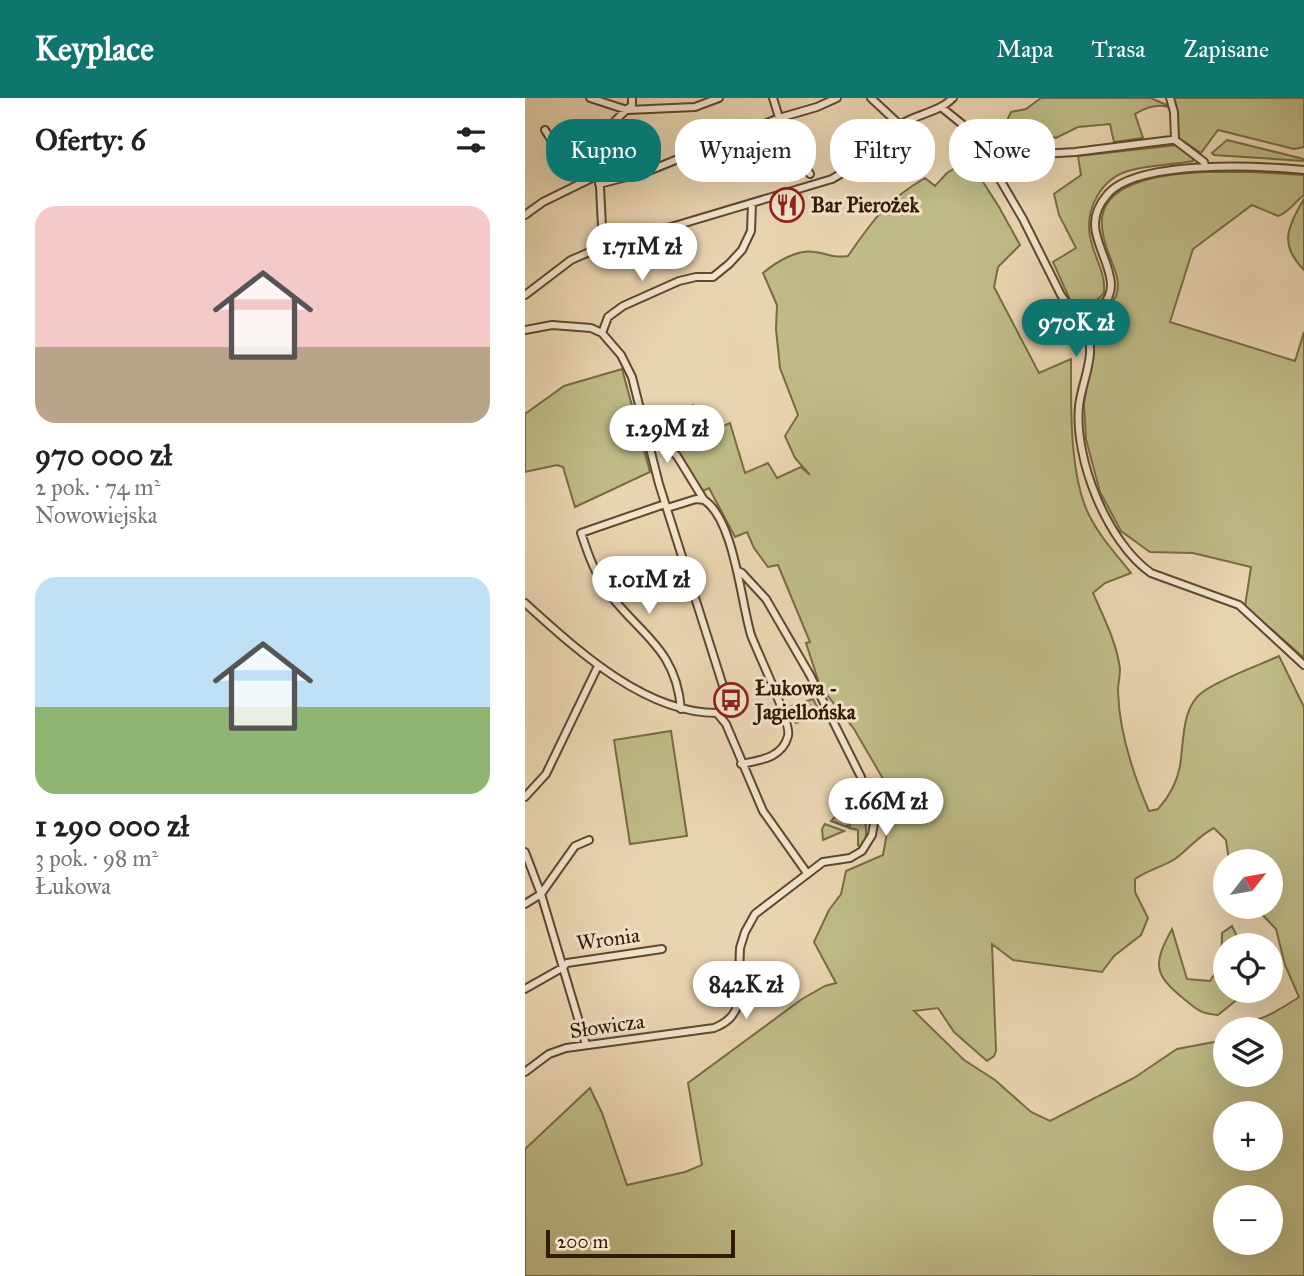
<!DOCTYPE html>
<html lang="pl">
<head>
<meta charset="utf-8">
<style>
  :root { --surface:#fff; --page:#f2f2f2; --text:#222; --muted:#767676; --accent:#0f766e }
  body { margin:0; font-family:"IM FELL Great Primer",serif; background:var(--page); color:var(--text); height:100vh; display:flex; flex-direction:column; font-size:26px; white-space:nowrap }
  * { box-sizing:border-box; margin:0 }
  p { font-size:23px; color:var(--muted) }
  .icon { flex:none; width:38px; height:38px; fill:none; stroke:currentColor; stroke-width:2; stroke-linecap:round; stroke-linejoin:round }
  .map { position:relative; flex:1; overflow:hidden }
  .side { display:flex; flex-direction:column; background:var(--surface); width:525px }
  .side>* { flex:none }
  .banner { position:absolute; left:21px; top:21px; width:653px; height:63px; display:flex; gap:14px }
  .needle { width:46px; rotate:59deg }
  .fabs { position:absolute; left:688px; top:751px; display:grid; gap:14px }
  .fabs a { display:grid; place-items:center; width:70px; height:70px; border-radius:50%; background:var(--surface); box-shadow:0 7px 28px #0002; font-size:35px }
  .scale { position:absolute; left:21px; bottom:18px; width:189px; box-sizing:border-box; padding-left:7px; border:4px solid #321b00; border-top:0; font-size:19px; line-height:24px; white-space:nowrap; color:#321b00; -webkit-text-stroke:5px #f1e3cc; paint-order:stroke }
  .price { position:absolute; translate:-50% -60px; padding:0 16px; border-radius:24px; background:#fff; color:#222; font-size:23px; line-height:46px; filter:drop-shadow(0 2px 4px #0008) }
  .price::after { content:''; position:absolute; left:50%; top:42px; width:21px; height:16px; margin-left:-10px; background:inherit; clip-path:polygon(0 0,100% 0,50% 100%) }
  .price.active { background:var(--accent); color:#fff }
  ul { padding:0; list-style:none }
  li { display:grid; align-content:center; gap:14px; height:371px; padding:0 35px }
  li span { display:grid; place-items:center; height:217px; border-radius:21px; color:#555 }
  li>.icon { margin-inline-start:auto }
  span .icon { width:126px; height:126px; fill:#fffc; stroke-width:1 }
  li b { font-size:30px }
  h2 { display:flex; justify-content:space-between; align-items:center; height:84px; padding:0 35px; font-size:30px }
  .tag { padding:0 24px; border-radius:28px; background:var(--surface); box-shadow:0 7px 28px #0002; font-size:24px; line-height:63px }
  .tag.active { background:var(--accent); color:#fff }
  header { display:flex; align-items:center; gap:42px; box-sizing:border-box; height:98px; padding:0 35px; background:var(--accent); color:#fff }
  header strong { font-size:33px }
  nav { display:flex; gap:38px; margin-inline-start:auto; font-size:24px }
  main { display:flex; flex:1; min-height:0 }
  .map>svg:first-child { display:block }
</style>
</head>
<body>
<header>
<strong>Keyplace</strong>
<nav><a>Mapa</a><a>Trasa</a><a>Zapisane</a></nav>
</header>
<main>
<section class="side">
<h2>Oferty: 6<svg class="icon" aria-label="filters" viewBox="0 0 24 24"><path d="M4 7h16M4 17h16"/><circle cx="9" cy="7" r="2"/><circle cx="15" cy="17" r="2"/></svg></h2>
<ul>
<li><span style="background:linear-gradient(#f6c9c9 65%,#b9a48a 0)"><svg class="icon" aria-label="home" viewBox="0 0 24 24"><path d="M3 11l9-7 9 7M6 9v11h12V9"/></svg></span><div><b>970 000 zł</b><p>2 pok. · 74 m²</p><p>Nowowiejska</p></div></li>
<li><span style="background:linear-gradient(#bfe0f5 60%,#8fb573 0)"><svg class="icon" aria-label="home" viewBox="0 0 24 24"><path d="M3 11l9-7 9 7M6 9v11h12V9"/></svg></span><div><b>1 290 000 zł</b><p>3 pok. · 98 m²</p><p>Łukowa</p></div></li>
</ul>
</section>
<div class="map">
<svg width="779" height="1178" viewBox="0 0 779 1178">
  <rect width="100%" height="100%" fill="#e9d4b0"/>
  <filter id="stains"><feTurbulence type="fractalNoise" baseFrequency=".00286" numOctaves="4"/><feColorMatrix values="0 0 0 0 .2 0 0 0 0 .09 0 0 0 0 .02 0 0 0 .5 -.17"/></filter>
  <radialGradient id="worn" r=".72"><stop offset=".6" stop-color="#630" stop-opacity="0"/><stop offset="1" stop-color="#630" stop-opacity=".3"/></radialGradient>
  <path fill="#bebb86" stroke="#786b43" stroke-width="2" fill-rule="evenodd" d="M516,0H626L646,9L644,0H779V49L769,51L693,32L676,55L649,37L646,10C634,5 620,10 610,16L618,40L589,44L585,26L553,29L531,40C511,32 497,37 479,29L486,14L501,11Z
    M380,31L388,46L370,57L363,48Z
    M87,41L92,45L91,56L77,59L78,46Z
    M702,42L779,61V63L689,57L687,55Z
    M653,47L668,60V63C647,67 623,67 603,73C576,81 560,111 565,138C568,158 581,174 579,195C569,206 561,211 546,204L528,164L551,150L534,117L529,96L556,77L553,58Z
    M390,49L401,66L388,73L380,72L373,60Z
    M102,64L105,76L84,80V75H80L97,68V65Z
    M435,67L442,71L451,73L474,109L495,147L473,169L469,189L514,275L546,261C546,306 544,377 564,417C575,439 591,456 606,475L580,485L568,495C578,518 592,545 595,571C595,578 593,586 593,593C594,633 608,676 624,713L633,711C643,700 652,684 655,668C659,644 656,608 679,593C700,579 730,569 754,558L779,609V1178H0V1051L65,990L77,1015L102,1087L160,1074L177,1067L163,985L277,901L300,888L311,885L289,844L304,812L316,796L321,773L358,757L365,718L378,715L329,631L295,588L281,545L285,544L253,467L243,469L229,450L222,434L210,439L184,390L178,393L135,328L168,307L186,333L205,325L220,375L243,365L252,380L276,369L285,377L270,360L260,338L273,317L255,270L251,231L252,207L238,175C251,164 272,151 290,154C305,156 305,160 323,158C347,123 362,102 400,80L410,88L422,75ZM689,730L701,742L704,763H746V808L730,809L751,831L760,867L774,899C757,910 730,929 709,923L702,931H746V976H700V933L694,943L652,951L609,980L525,1023L506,1014L470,982L439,962L389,913L413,910L429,934L462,963L469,958L471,953L467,846L488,862L577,874L589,858L616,837L623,820L610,794V781C623,772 637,769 650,761C664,751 673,738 689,730ZM700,1015H746V1060H700ZM700,1099H746V1144H700Z
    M683,74H728L779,77V97C769,104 765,114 753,118L727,107L668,151L645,224L770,263L779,234V560L720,508L726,469L668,455L625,454L596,433L575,394L561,341L559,306L569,244L564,223C574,215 585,211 591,198C597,182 587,166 582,151C579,142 576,130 577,120C582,79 652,75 683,74Z
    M779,101V172C754,147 762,129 779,101Z
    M97,271L125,374L50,409L38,369L32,367L0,374V316L39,288Z
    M157,475L161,488L154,499L143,501L141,489Z
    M288,601L296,616L295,619L299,621L292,618L271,625L264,609Z
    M146,633L162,738L105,746L89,642Z
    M338,702L335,705C339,720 346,737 336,750L333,747V732L324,730L332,704Z
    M330,704L322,729L306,723L319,710Z
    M300,726L319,733L298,742L297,731Z
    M707,828L716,847H700V892L720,893V895L693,917C674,915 673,912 659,901C628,876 628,866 647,831L662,881L685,883C696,869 697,853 697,835Z"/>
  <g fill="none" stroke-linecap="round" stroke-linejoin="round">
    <g stroke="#60492c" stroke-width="10">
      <path id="minor" d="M65,0L102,12L170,9L194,0
        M248,0L260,39L285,76
        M346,0L375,27
        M645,0L649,14L650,42
        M416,9L442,30L463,61L498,121L536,197C541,205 548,212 557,213C564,214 571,211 577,207C601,187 569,150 570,126C570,115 575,105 582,97C611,61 736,68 779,72
        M20,32L37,59L75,41
        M463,61L468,59L550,54L646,42H650L679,64L680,68
        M74,86L121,74L254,20L292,9L312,0
        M0,117L18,104L73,77
        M78,148L73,50C78,33 94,18 107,7V0
        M0,197L46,162L69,152L307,81C333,67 351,44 375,27C391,16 413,15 428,0
        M558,213C560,227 566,241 565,255C564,273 556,290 554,308C549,361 582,444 626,475L714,507L779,567
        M0,232L27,227L66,230L77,235L96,257L107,279L134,386L199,591L201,601L192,615
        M77,235L83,219L98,208L154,183L171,179H188L204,166L217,152L226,133L227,105
        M120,328L152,358L179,402
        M140,406L56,435C63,456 70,476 83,494C114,536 151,550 156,611
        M142,410L171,401L179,402C209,421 216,504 226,537C233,556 267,625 263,638C257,660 236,662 216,666
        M0,505C51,551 119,615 192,615
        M192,615L201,626L238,713L282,775
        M0,699L21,676L73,568
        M0,754L16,796L61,947
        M0,806L16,796L50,748L64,742
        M0,891L37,870L42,865L137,851
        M0,974L24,956L41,950L189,930C201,925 209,919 213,906L215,850L220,834L230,816L298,764L325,760L337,753L347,737L349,725L336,679L285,577L241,501L217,475L213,473"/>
    </g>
    <use href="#minor" stroke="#f1e3cc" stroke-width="6"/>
  </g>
  <defs>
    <g id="restaurant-ring" transform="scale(1.75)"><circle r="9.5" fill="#f1e3cc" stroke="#8f2418" stroke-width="1.5"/><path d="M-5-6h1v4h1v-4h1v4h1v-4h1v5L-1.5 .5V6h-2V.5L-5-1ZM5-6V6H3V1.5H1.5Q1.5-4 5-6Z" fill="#8f2418"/></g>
    <g id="bus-ring" transform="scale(1.75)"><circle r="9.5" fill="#f1e3cc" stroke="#8f2418" stroke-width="1.5"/><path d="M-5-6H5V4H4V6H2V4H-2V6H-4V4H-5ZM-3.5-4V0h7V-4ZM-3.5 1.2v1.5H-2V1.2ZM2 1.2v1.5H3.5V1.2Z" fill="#8f2418"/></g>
  </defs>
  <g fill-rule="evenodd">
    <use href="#restaurant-ring" x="262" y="107"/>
    <use href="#bus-ring" x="206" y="602"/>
  </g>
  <g text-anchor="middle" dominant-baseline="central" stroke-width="6" stroke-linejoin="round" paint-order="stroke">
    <g font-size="21" font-weight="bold" fill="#321b00" stroke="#f1e3cc" text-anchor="start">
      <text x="286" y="107">Bar Pierożek</text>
      <text x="230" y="590">Łukowa -<tspan x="230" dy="24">Jagiellońska</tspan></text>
    </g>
    <g font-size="21" fill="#321b00" stroke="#f1e3cc">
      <text transform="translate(83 841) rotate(-8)">Wronia</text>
      <text transform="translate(82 928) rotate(-8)">Słowicza</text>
    </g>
  </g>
  <rect width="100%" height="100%" filter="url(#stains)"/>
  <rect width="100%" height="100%" fill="url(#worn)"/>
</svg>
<div class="fabs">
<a><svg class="needle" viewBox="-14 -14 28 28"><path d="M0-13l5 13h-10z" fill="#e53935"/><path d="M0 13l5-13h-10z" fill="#767676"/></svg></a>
<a><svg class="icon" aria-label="locate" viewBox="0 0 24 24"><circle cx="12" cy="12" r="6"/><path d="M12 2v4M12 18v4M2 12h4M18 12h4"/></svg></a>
<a><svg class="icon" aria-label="layers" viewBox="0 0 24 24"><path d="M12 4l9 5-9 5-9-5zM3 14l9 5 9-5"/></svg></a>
<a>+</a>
<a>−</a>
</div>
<div class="scale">200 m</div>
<b class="price" style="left:117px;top:185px">1.71M zł</b>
<b class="price active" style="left:551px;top:261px">970K zł</b>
<b class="price" style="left:142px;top:367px">1.29M zł</b>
<b class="price" style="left:124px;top:518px">1.01M zł</b>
<b class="price" style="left:361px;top:740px">1.66M zł</b>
<b class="price" style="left:221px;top:923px">842K zł</b>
<div class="banner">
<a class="tag active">Kupno</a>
<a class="tag">Wynajem</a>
<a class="tag">Filtry</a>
<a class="tag">Nowe</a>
</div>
</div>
</main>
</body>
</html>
